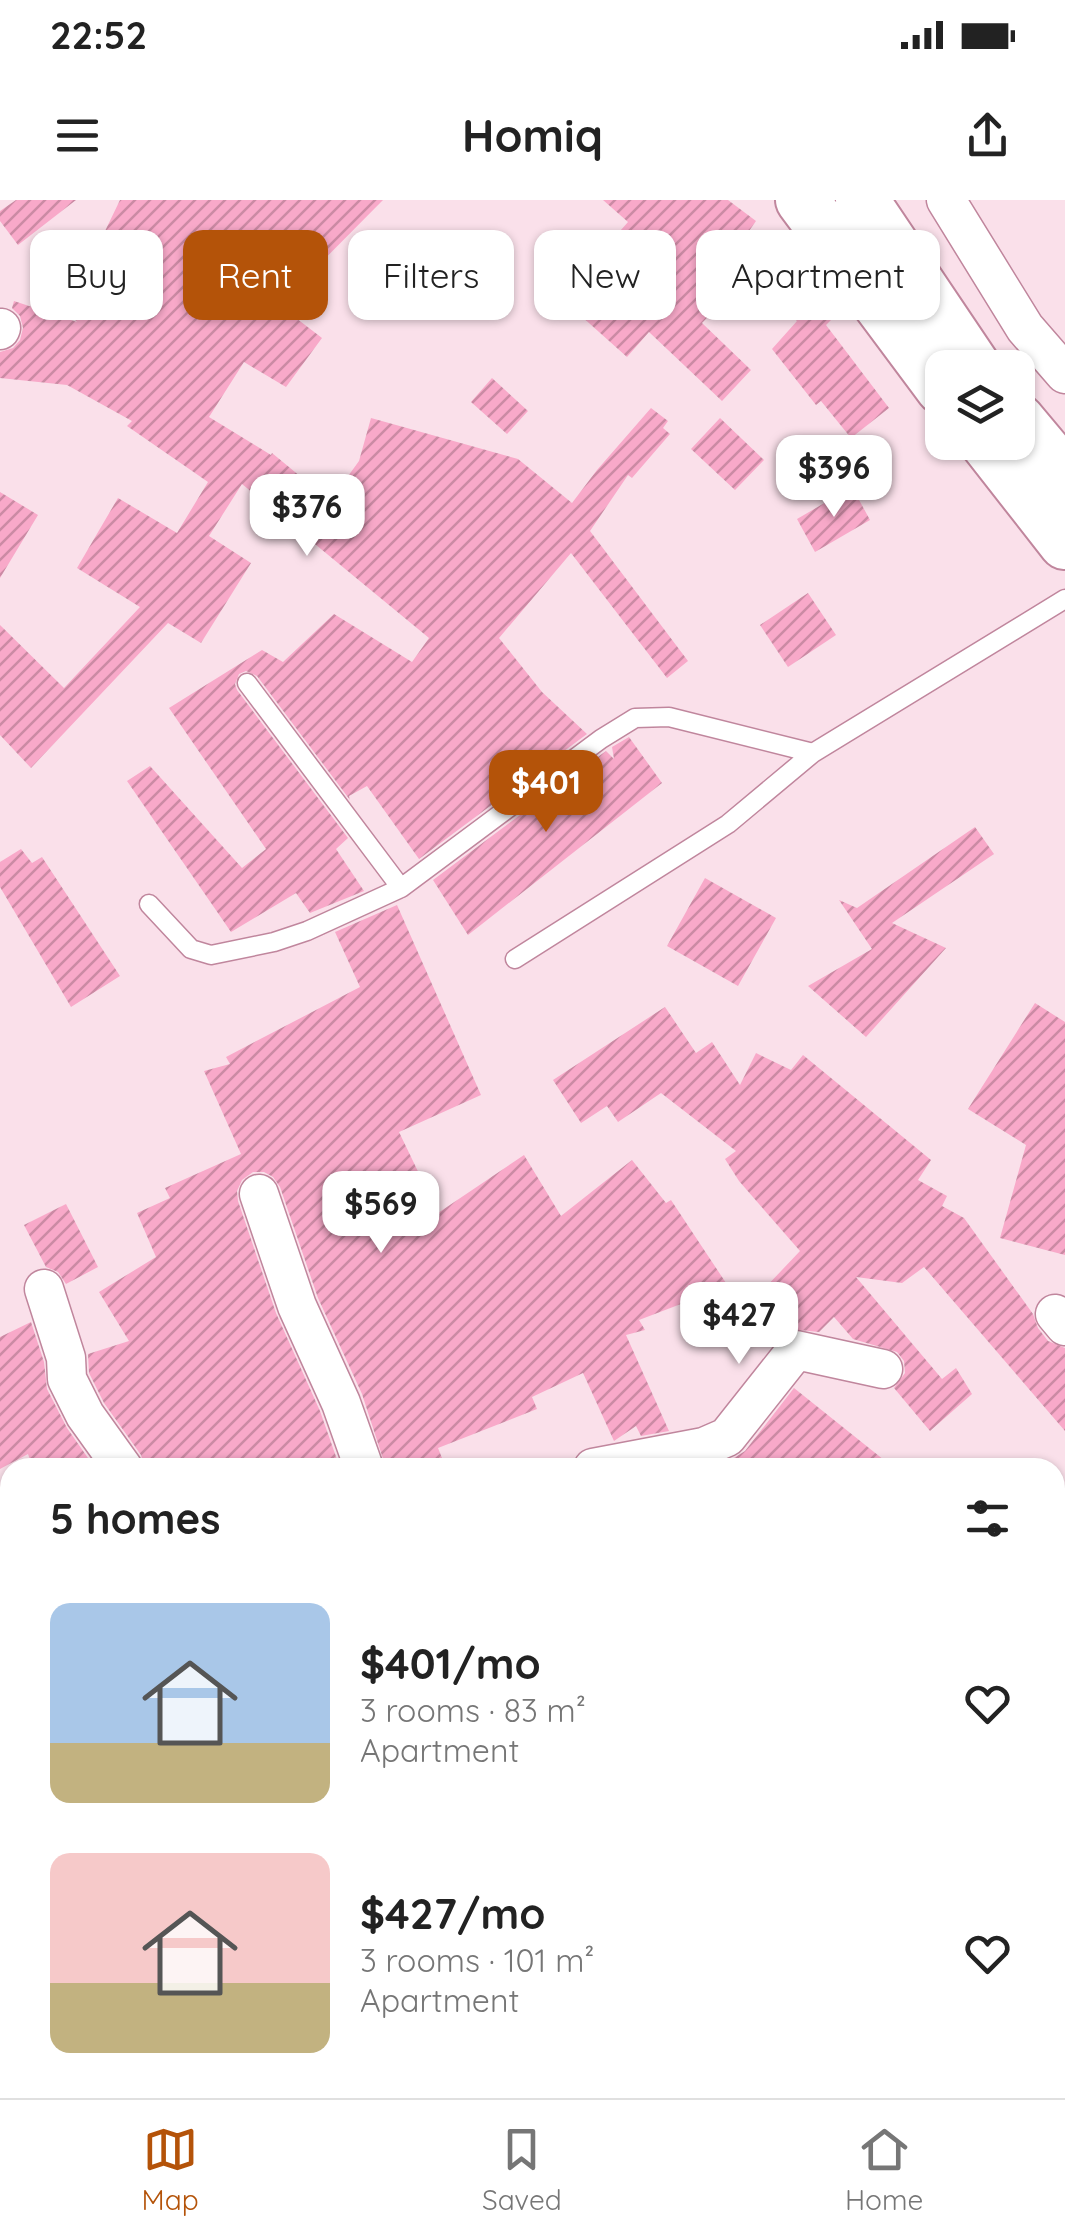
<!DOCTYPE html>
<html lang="en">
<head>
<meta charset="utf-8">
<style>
  :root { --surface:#fff; --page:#f2f2f2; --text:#222; --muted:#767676; --line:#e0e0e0; --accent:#b45309 }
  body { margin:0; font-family:Quicksand,sans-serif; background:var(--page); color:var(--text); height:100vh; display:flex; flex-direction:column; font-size:38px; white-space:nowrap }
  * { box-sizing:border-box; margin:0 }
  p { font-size:32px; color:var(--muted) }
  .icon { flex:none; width:55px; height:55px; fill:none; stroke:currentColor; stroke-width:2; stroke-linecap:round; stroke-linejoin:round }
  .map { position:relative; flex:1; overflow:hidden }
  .drawer { position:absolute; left:0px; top:1258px; width:1065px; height:642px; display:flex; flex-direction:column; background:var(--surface); border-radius:30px 30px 0 0; box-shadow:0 2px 8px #0004 }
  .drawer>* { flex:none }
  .guide { position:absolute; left:30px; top:30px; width:1005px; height:90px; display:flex; gap:20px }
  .buttons { position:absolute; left:925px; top:150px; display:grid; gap:20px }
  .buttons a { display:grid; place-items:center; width:110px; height:110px; border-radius:20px; background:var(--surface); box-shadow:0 2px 8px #0004; font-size:50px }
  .price { position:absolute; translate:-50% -85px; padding:0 22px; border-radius:20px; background:#fff; color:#222; font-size:32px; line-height:65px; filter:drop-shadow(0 2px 5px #0008) }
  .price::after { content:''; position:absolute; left:50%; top:60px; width:30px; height:22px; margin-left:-15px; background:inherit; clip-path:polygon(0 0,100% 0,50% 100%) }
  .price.selected { background:var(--accent); color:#fff }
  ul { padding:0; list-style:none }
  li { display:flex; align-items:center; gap:30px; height:250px; padding:0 50px }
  li span { display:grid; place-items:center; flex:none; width:280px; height:200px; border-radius:20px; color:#555 }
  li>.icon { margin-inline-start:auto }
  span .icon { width:120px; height:120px; fill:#fffc; stroke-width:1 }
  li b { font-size:42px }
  h2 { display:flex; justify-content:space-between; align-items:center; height:120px; padding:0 50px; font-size:42px }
  .chip { padding:0 35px; border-radius:20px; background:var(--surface); box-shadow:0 2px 8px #0004; font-size:35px; line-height:90px }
  .chip.selected { background:var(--accent); color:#fff }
  .status { display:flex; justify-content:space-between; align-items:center; height:70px; padding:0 50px; background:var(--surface); direction:ltr }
  .status svg { height:28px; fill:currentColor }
  header { display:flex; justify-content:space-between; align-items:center; height:130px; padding:0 50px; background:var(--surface); font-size:45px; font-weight:700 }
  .menu { display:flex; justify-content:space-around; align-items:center; height:140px; border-top:2px solid var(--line); background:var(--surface); font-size:28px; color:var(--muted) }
  .menu a { display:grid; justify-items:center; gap:5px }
  .menu .selected { color:var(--accent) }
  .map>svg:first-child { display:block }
</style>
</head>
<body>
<div class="status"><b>22:52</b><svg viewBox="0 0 49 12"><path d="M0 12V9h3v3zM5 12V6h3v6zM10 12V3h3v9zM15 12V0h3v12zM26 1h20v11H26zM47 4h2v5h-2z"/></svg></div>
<header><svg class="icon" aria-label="menu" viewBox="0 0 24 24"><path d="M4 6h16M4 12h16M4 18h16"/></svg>Homiq<svg class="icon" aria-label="share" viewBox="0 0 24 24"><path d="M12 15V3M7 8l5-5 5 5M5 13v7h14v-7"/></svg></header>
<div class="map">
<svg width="1065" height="1898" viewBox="0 0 1065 1898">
  <defs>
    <pattern id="building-hatch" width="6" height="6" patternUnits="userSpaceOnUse" patternTransform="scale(2.5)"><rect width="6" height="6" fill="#f8a9c9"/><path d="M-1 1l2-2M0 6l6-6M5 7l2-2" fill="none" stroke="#cb8aa4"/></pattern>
  </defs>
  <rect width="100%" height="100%" fill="#fae0ea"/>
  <path fill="url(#building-hatch)" d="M16,0H76L18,45L0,21V11Z
    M120,0H383L279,105L322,138L286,187L244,162L209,217L271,255L272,253L330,301L359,261L371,218L518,259L572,303L597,270L651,208L668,221L663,228L670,234L632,278L628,275L590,331L688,461L667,478L571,353L499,438L542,492L587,534L419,659L367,586L349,596L350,600L257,476L246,471L239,474L235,484L237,490L348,638L336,649L364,691L310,713L296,693L231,732L127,581L150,566L242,668L266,649L169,508L262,450L283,462L334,414L412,462L429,438L242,284L209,336L251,363L201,443L168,423L31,568L0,535V425L64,488L140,407L77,368L118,298L177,333L208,282L127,226L132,221L67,185L0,178V152L13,148L20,140L23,128L20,116L12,108L14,101L77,122L67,110Z
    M603,0H728L756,21L749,31L834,117L826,125L889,208L851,238L821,201L816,205L772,149L797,121L750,73L702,123L751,170L722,201L649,132L627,157L571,107L593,83L583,73L628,22Z
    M492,178L528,211L507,234L471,202Z
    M720,218L764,260L735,290L691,249Z
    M852,287L870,320L815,352L797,319Z
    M0,292L38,315L0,378Z
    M808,393L836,435L788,467L760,425Z
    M629,537L662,583L468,735L433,680L606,551L614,559L612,547Z
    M975,627L994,654L892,723L946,748L866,837L808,786L872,749L839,700L857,708Z
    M21,649L32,663L42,657L120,776L71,807L0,687V662Z
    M705,678L776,718L738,786L667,746Z
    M397,705L481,895L399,932L438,1013L524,955L561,1016L632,960L666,1003L671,1000L728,1086L639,1120L645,1130L626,1135L669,1231L641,1236L636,1226L614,1241L583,1173L532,1197L537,1209L438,1248L446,1268H386L362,1194L318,1098L280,987L273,977L264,972H253L242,980L237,991L238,1001L276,1113L320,1211L340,1268H145L141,1255L104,1203L89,1173L88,1154L129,1141L99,1092L156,1057L137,1013L170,998L165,988L241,954L204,871L230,864L226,857L360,787L335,732Z
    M1035,803L1065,822V1055L1000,1038L1026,945L968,909Z
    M665,807L696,853L712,842L740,885L756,853L791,870L803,855L931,960L918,980L947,996L942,1006L964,1018L1033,1114L1038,1128L1048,1141L1065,1148V1231L924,1067L902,1083L856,1077L942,1179L956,1168L972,1194L930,1231L894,1188L905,1173L904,1161L897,1152L853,1139L834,1117L819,1132L789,1129L777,1138L746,1108L800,1051L739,981L725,959L736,951L661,893L618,922L607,906L581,923L553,880Z
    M66,1004L98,1067L66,1084L58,1072L46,1067L24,1025Z
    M31,1122L44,1162L47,1189L67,1228L95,1268H33L28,1254L0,1269V1137Z
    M794,1188L894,1268H718L745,1251Z"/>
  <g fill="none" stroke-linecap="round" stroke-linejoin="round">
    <g stroke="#c0869d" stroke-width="21">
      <path id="lane" d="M247,483L401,688
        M149,704L191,749L211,755L274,742L307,731L401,688L601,539L635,518L669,517L813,553
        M515,759L728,624L813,553L1065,399
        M65,1898L71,1890"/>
    </g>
    <g stroke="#c0869d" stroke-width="41">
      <path id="street" d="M946,0L1025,128L1065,174
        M0,130L1,128
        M259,994L297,1106L341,1203L364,1268
        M44,1089L66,1158L67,1179L85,1215L123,1268
        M1055,1114L1065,1126
        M593,1268L704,1247L727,1237L796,1150L883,1169
        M1055,1315L1065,1308
        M0,1412L10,1420
        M1055,1578L1065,1600
        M698,1890L702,1898
        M1024,1890L1037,1898"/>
    </g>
    <g stroke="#c0869d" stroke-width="56">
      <path id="secondary" d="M802,0L942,188
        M862,0L975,168
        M1018,220L1065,276
        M986,242L1065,343
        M1055,1832L1065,1829
        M869,1898L892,1890"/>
    </g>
    <use href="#lane" stroke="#fff" stroke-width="18"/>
    <use href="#street" stroke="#fff" stroke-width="38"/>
    <use href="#secondary" stroke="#fff" stroke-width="52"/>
  </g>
</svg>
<div class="buttons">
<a><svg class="icon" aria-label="layers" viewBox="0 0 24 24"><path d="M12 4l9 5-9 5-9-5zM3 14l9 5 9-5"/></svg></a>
</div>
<b class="price" style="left:834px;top:320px">$396</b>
<b class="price" style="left:307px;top:359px">$376</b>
<b class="price selected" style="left:546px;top:635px">$401</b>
<b class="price" style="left:381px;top:1056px">$569</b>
<b class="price" style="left:739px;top:1167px">$427</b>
<div class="guide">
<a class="chip">Buy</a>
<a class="chip selected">Rent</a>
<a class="chip">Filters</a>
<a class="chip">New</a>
<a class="chip">Apartment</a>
</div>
<section class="drawer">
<h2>5 homes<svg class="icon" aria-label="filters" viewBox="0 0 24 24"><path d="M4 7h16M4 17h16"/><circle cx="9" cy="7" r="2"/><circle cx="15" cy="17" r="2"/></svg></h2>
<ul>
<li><span style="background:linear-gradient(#a9c7e8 70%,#c2b280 0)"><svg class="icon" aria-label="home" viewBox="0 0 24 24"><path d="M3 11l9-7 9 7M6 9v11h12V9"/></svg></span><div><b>$401/mo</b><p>3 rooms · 83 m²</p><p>Apartment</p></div><svg class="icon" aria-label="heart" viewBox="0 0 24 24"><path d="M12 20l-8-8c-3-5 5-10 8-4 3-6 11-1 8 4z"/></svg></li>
<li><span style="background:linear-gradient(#f6c9c9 65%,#c2b280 0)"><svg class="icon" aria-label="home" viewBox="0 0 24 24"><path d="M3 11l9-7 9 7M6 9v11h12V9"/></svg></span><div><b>$427/mo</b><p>3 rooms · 101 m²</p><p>Apartment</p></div><svg class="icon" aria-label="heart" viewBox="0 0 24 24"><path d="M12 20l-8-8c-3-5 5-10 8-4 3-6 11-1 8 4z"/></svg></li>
</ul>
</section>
</div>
<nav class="menu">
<a class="selected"><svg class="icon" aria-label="map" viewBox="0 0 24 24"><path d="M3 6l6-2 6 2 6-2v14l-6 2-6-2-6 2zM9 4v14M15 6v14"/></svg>Map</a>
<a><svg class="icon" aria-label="saved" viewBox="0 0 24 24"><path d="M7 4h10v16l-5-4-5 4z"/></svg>Saved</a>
<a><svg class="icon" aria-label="home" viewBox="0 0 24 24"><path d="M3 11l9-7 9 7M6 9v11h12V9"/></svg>Home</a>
</nav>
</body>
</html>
